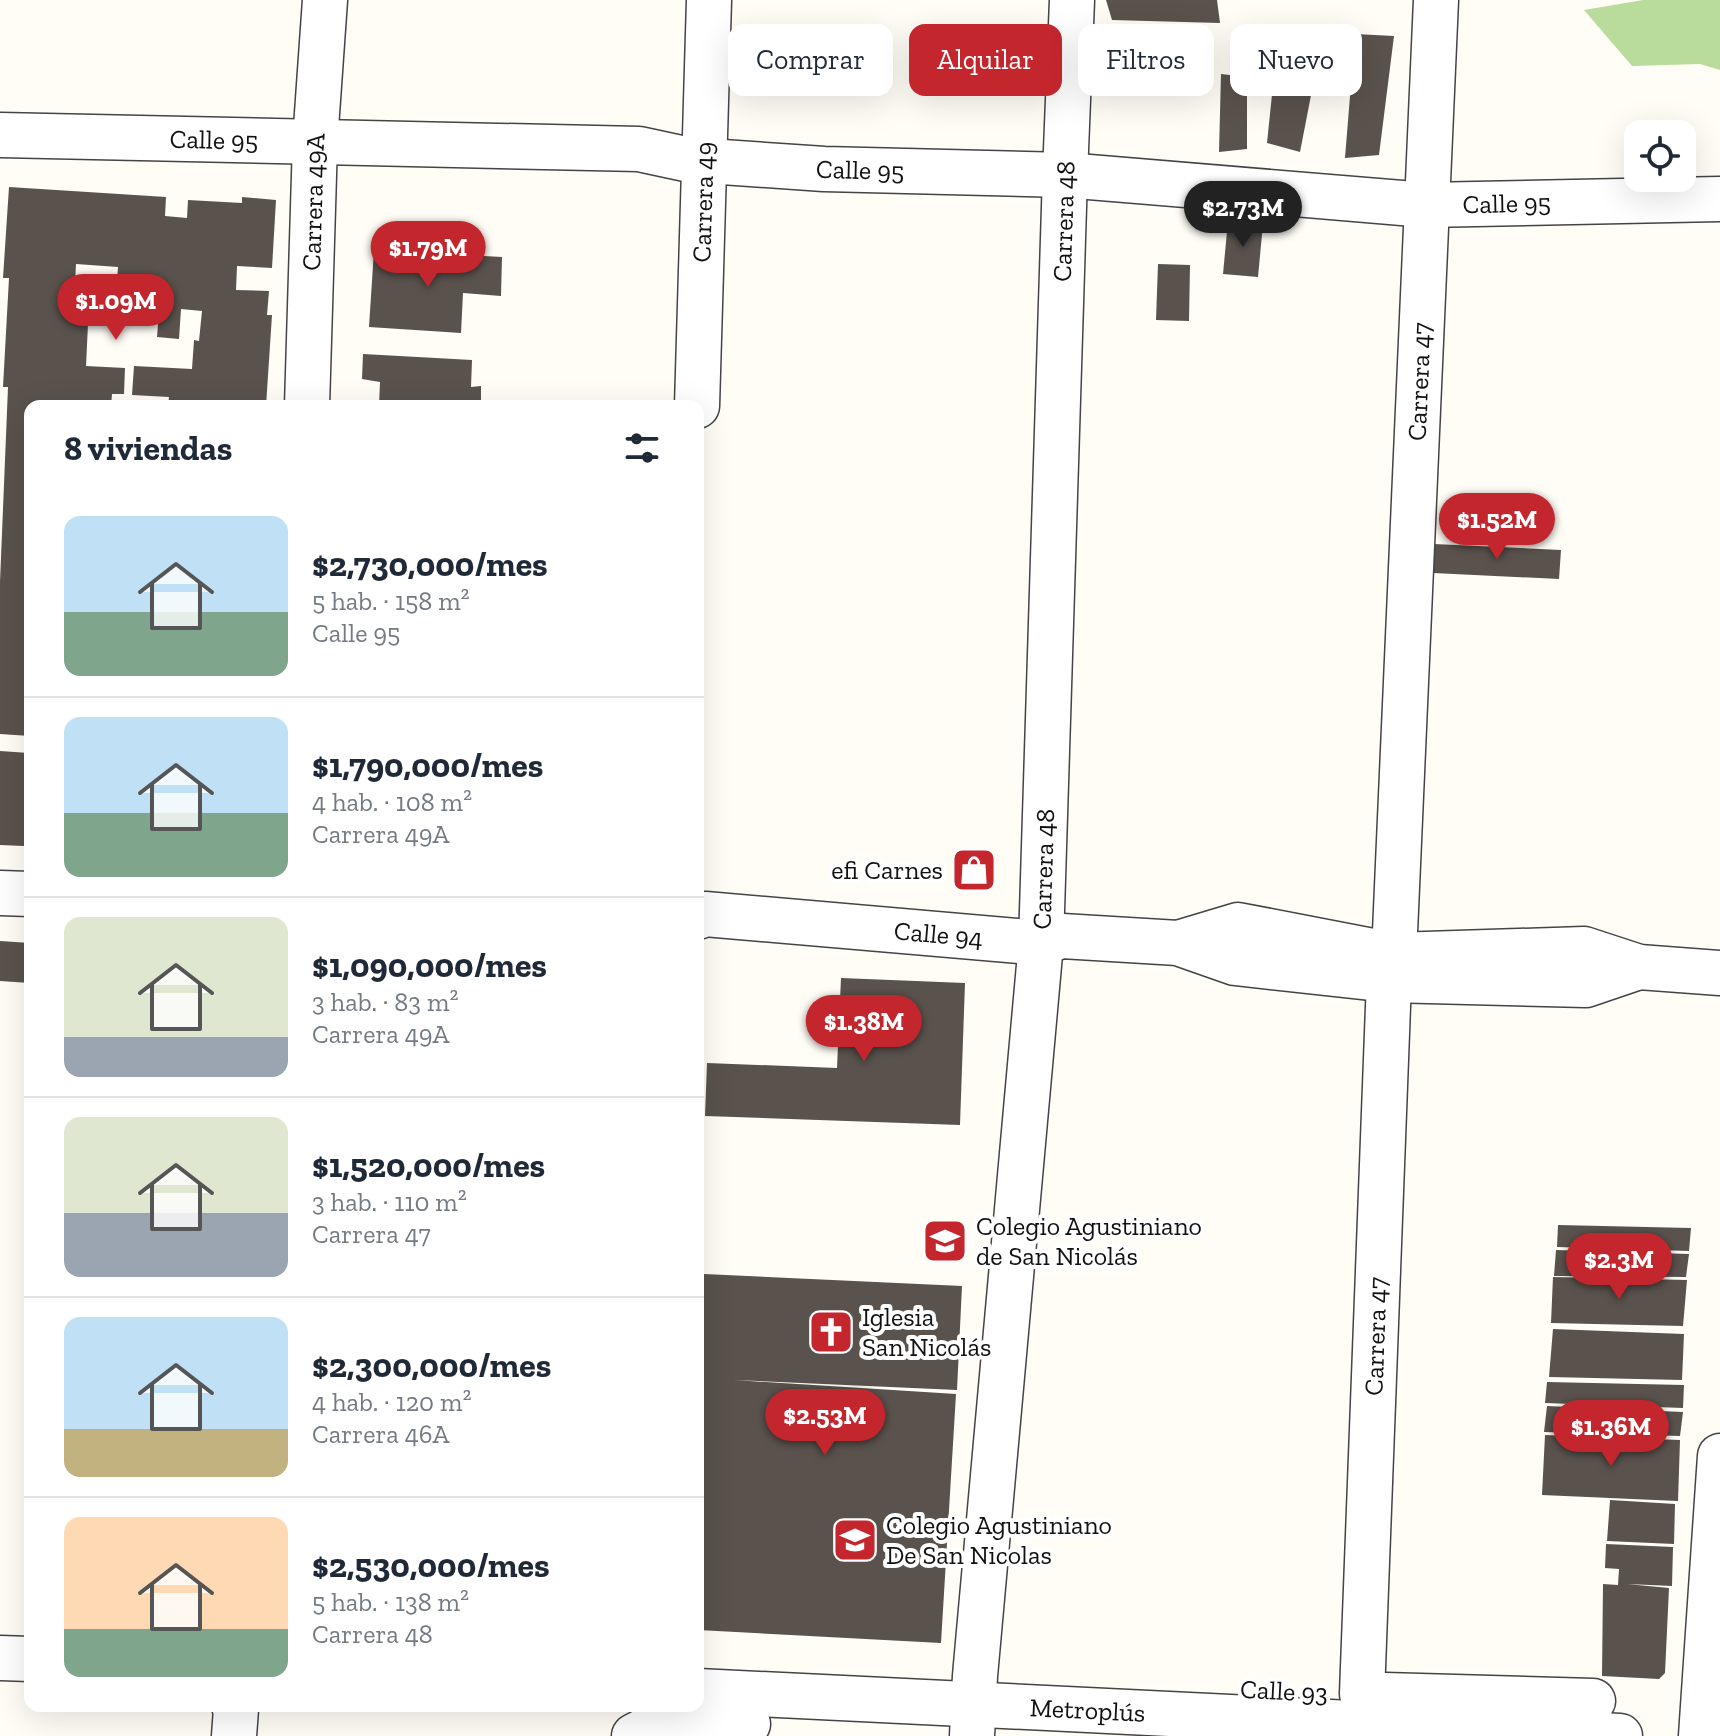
<!DOCTYPE html>
<html lang="es">
<head>
<meta charset="utf-8">
<style>
  :root { --surface:#fff; --page:#f6f6f7; --text:#1f2937; --muted:#747a83; --line:#e0e1e3; --accent:#c4262e }
  body { margin:0; font-family:"Zilla Slab",serif; background:var(--page); color:var(--text); height:100vh; display:flex; flex-direction:column; font-size:30px; white-space:nowrap }
  * { box-sizing:border-box; margin:0 }
  p { font-size:26px; color:var(--muted) }
  .icon { flex:none; width:44px; height:44px; fill:none; stroke:currentColor; stroke-width:2; stroke-linecap:round; stroke-linejoin:round }
  .map { position:relative; flex:1; overflow:hidden }
  .sheet { position:absolute; left:24px; top:400px; width:680px; height:1312px; display:flex; flex-direction:column; background:var(--surface); border-radius:16px; box-shadow:0 8px 32px #0002 }
  .sheet>* { flex:none }
  .guide { position:absolute; left:728px; top:24px; width:760px; height:72px; display:flex; gap:16px }
  .fabs { position:absolute; left:1624px; top:120px; display:grid; gap:16px }
  .fabs a { display:grid; place-items:center; width:72px; height:72px; border-radius:16px; background:var(--surface); box-shadow:0 8px 32px #0002; font-size:40px }
  .price { position:absolute; translate:-50% -68px; padding:0 18px; border-radius:28px; background:var(--accent); color:#fff; font-size:26px; line-height:52px; filter:drop-shadow(0 2px 4px #0008) }
  .price::after { content:''; position:absolute; left:50%; top:48px; width:24px; height:18px; margin-left:-12px; background:inherit; clip-path:polygon(0 0,100% 0,50% 100%) }
  .price.on { background:#222; color:#fff }
  ul { padding:0; list-style:none }
  li { display:flex; align-items:center; gap:24px; height:200px; padding:0 40px }
  li+li { border-top:2px solid var(--line) }
  li span { display:grid; place-items:center; flex:none; width:224px; height:160px; border-radius:16px; color:#555 }
  li>.icon { margin-inline-start:auto }
  span .icon { width:96px; height:96px; fill:#fffc; stroke-width:1 }
  li b { font-size:34px }
  h2 { display:flex; justify-content:space-between; align-items:center; height:96px; padding:0 40px; font-size:34px }
  .chip { padding:0 28px; border-radius:16px; background:var(--surface); box-shadow:0 8px 32px #0002; font-size:28px; line-height:72px }
  .chip.on { background:var(--accent); color:#fff }
  .map>svg:first-child { display:block }
</style>
</head>
<body>
<div class="map">
<svg width="1720" height="1736" viewBox="0 0 1720 1736">
  <rect width="100%" height="100%" fill="#fffdf5"/>
  <path fill="#b9dc9c" d="M1643,0H1720V70L1700,64L1632,66L1584,10Z"/>
  <path fill="#5a524d" d="M1106,0H1217L1220,23L1112,20Z
    M1104,30L1202,36L1192,58L1099,46Z
    M1355,34L1394,36L1379,155L1345,158Z
    M1277,46L1319,54L1300,152L1267,143Z
    M1221,74L1247,77V149L1219,152Z
    M9,187L166,197L165,216L187,218L188,200L242,203V197L276,200L272,268L237,266L236,290L269,291L267,315H272L266,406H168L169,397L132,395L134,366L192,369L194,340L199,341L202,311L181,309L179,339L157,337L159,311L115,308L118,267L76,264L73,323L88,324L86,366L125,368L124,394H112L111,406H30V736L0,734V582L8,387H3L9,278H3Z
    M1228,221L1263,224L1258,277L1223,274Z
    M374,250L502,257L501,296L463,293L461,333L369,327Z
    M1158,264L1190,265L1189,321L1156,320Z
    M363,354L472,360L471,387L481,386V406H379L380,382L362,379Z
    M1434,544L1561,550L1559,579L1433,573Z
    M0,751L29,753L30,757V843L24,842V846L0,845Z
    M0,941L30,943V983L0,981Z
    M841,978L965,983L960,1125L705,1116L707,1063L837,1068Z
    M1558,1225L1691,1228L1689,1251L1557,1247Z
    M1556,1250L1689,1254L1686,1277L1554,1276Z
    M704,1274L962,1286L957,1390L734,1380L956,1394L941,1643L698,1630V1379Z
    M1553,1277L1687,1280L1683,1326L1551,1323Z
    M1553,1329L1684,1334L1682,1380L1549,1377Z
    M1547,1382L1684,1385L1683,1408L1545,1403Z
    M1547,1406L1683,1412L1680,1436L1544,1432Z
    M1545,1435L1680,1440L1678,1501L1542,1495Z
    M1610,1500L1675,1504L1674,1544L1607,1541Z
    M1606,1544L1673,1547L1672,1586L1627,1584L1669,1588L1665,1673L1659,1679L1602,1676L1603,1584L1618,1585L1619,1569L1605,1568Z"/>
  <g fill="none" stroke-linecap="round" stroke-linejoin="round">
    <g stroke="#444" stroke-width="47">
      <g id="minor">
        <path id="s1" d="M0,135L639,149L704,163L722,162L824,169L1065,175L1426,205L1720,199"/>
        <path id="s2" d="M307,406L315,142L325,0"/>
        <path id="s3" d="M697,406L709,0"/>
        <path d="M0,893L30,894"/>
        <path id="s4" d="M698,917L705,914L1041,943L1062,936L1178,943L1235,963L1389,980L1586,985L1639,967"/>
        <path d="M1178,943L1238,925L1394,955L1584,949L1639,967L1720,973"/>
        <path id="s5" d="M1394,955L1436,0"/>
        <path d="M0,1658L30,1659"/>
        <path id="s6" d="M698,1691L1620,1736"/>
        <path id="s7" d="M1362,1694L1389,980"/>
        <path d="M1385,1695L1593,1701"/>
        <path d="M234,1706L236,1709L234,1736"/>
        <path d="M634,1736L653,1726L681,1721L748,1724"/>
        <path id="s8" d="M972,1736L975,1676L1041,943L1065,175L1072,0"/>
        <path d="M1701,1736L1720,1456"/>
      </g>
    </g>
    <path stroke="#333" stroke-width="5" stroke-dasharray="8 4" stroke-linecap="butt" d="M290,1710V1706"/>
    <use href="#minor" stroke="#fff" stroke-width="44"/>
  </g>
  <defs>
    <g id="shop-square" transform="scale(2.3)"><rect x="-9" y="-9" width="18" height="18" rx="4" fill="#c4262e" stroke="#fff"/><path d="M-5-2.5h2.3a2.7 3.5 0 0 1 5.4 0H5L5.5 6h-11ZM-1.5-2.5h3a1.5 2.3 0 0 0-3 0Z" fill="#fff"/></g>
    <g id="school-square" transform="scale(2.3)"><rect x="-9" y="-9" width="18" height="18" rx="4" fill="#c4262e" stroke="#fff"/><path d="M0-5L7-2L0 1L-7-2ZM-4 1L0 2.5L4 1V4Q0 6-4 4Z" fill="#fff"/></g>
    <g id="church-square" transform="scale(2.3)"><rect x="-9" y="-9" width="18" height="18" rx="4" fill="#c4262e" stroke="#fff"/><path d="M-1.2-6h2.4v3.5h3.3v2.4h-3.3V6h-2.4V-.1h-3.3v-2.4h3.3Z" fill="#fff"/></g>
  </defs>
  <g fill-rule="evenodd">
    <use href="#shop-square" x="974" y="870"/>
    <use href="#school-square" x="945" y="1241"/>
    <use href="#church-square" x="831" y="1332"/>
    <use href="#school-square" x="855" y="1540"/>
  </g>
  <g text-anchor="middle" dominant-baseline="central" stroke-width="8" stroke-linejoin="round" paint-order="stroke">
    <g font-size="26" fill="#111" stroke="#fff">
      <text stroke="none"><textPath href="#s1" startOffset="214">Calle 95</textPath></text>
      <text stroke="none"><textPath href="#s1" startOffset="862">Calle 95</textPath></text>
      <text stroke="none"><textPath href="#s2" startOffset="204">Carrera 49A</textPath></text>
      <text stroke="none"><textPath href="#s3" startOffset="204">Carrera 49</textPath></text>
      <text stroke="none"><textPath href="#s1" startOffset="1510">Calle 95</textPath></text>
      <text stroke="none"><textPath href="#s8" startOffset="1518">Carrera 48</textPath></text>
      <text stroke="none"><textPath href="#s5" startOffset="574">Carrera 47</textPath></text>
      <text stroke="none"><textPath href="#s8" startOffset="870">Carrera 48</textPath></text>
      <text stroke="none"><textPath href="#s4" startOffset="242">Calle 94</textPath></text>
      <text stroke="none"><textPath href="#s7" startOffset="358">Carrera 47</textPath></text>
      <text transform="translate(1284 1691) rotate(3)">Calle 93</text>
      <text stroke="none"><textPath href="#s6" startOffset="390">Metroplús</textPath></text>
    </g>
    <g font-size="26" fill="#111" stroke="#fff" text-anchor="start">
      <text x="943" y="870" text-anchor="end">efi Carnes</text>
      <text x="976" y="1226">Colegio Agustiniano<tspan x="976" dy="30">de San Nicolás</tspan></text>
      <text x="862" y="1317">Iglesia<tspan x="862" dy="30">San Nicolás</tspan></text>
      <text x="886" y="1525">Colegio Agustiniano<tspan x="886" dy="30">De San Nicolas</tspan></text>
    </g>
  </g>
</svg>
<div class="fabs">
<a><svg class="icon" aria-label="locate" viewBox="0 0 24 24"><circle cx="12" cy="12" r="6"/><path d="M12 2v4M12 18v4M2 12h4M18 12h4"/></svg></a>
</div>
<b class="price on" style="left:1243px;top:249px">$2.73M</b>
<b class="price" style="left:428px;top:289px">$1.79M</b>
<b class="price" style="left:116px;top:342px">$1.09M</b>
<b class="price" style="left:1497px;top:561px">$1.52M</b>
<b class="price" style="left:864px;top:1063px">$1.38M</b>
<b class="price" style="left:1619px;top:1301px">$2.3M</b>
<b class="price" style="left:825px;top:1457px">$2.53M</b>
<b class="price" style="left:1611px;top:1468px">$1.36M</b>
<div class="guide">
<a class="chip">Comprar</a>
<a class="chip on">Alquilar</a>
<a class="chip">Filtros</a>
<a class="chip">Nuevo</a>
</div>
<section class="sheet">
<h2>8 viviendas<svg class="icon" aria-label="filters" viewBox="0 0 24 24"><path d="M4 7h16M4 17h16"/><circle cx="9" cy="7" r="2"/><circle cx="15" cy="17" r="2"/></svg></h2>
<ul>
<li><span style="background:linear-gradient(#bfe0f5 60%,#7fa58c 0)"><svg class="icon" aria-label="home" viewBox="0 0 24 24"><path d="M3 11l9-7 9 7M6 9v11h12V9"/></svg></span><div><b>$2,730,000/mes</b><p>5 hab. · 158 m²</p><p>Calle 95</p></div></li>
<li><span style="background:linear-gradient(#bfe0f5 60%,#7fa58c 0)"><svg class="icon" aria-label="home" viewBox="0 0 24 24"><path d="M3 11l9-7 9 7M6 9v11h12V9"/></svg></span><div><b>$1,790,000/mes</b><p>4 hab. · 108 m²</p><p>Carrera 49A</p></div></li>
<li><span style="background:linear-gradient(#dfe7d0 75%,#9aa5b1 0)"><svg class="icon" aria-label="home" viewBox="0 0 24 24"><path d="M3 11l9-7 9 7M6 9v11h12V9"/></svg></span><div><b>$1,090,000/mes</b><p>3 hab. · 83 m²</p><p>Carrera 49A</p></div></li>
<li><span style="background:linear-gradient(#dfe7d0 60%,#9aa5b1 0)"><svg class="icon" aria-label="home" viewBox="0 0 24 24"><path d="M3 11l9-7 9 7M6 9v11h12V9"/></svg></span><div><b>$1,520,000/mes</b><p>3 hab. · 110 m²</p><p>Carrera 47</p></div></li>
<li><span style="background:linear-gradient(#bfe0f5 70%,#c2b280 0)"><svg class="icon" aria-label="home" viewBox="0 0 24 24"><path d="M3 11l9-7 9 7M6 9v11h12V9"/></svg></span><div><b>$2,300,000/mes</b><p>4 hab. · 120 m²</p><p>Carrera 46A</p></div></li>
<li><span style="background:linear-gradient(#ffd9b3 70%,#7fa58c 0)"><svg class="icon" aria-label="home" viewBox="0 0 24 24"><path d="M3 11l9-7 9 7M6 9v11h12V9"/></svg></span><div><b>$2,530,000/mes</b><p>5 hab. · 138 m²</p><p>Carrera 48</p></div></li>
</ul>
</section>
</div>
</body>
</html>
